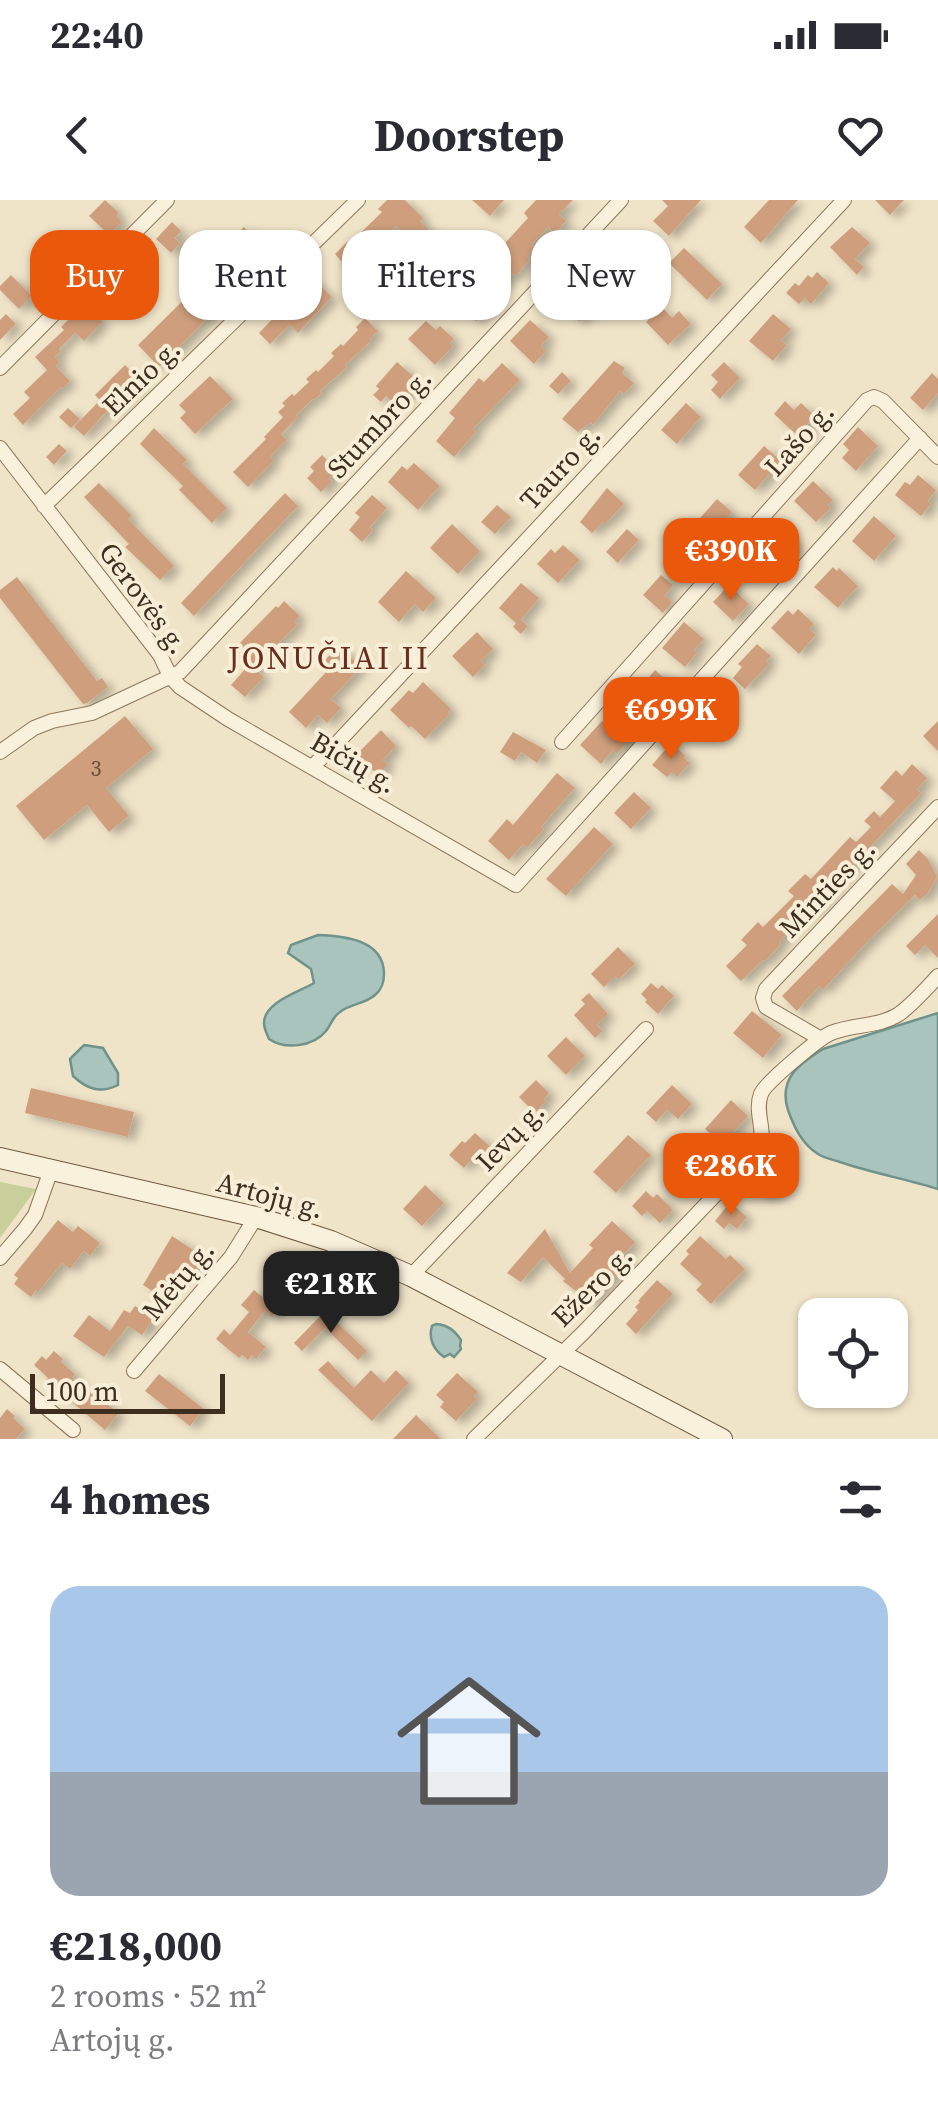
<!DOCTYPE html>
<html lang="en">
<head>
<meta charset="utf-8">
<style>
  :root { --surface:#fff; --page:#f2f2f3; --text:#2b2b33; --muted:#7c7c81; --line:#e1e1e2; --accent:#ea580c }
  body { margin:0; font-family:"Source Serif 4",serif; background:var(--page); color:var(--text); height:100vh; display:flex; flex-direction:column; font-size:38px; white-space:nowrap }
  * { box-sizing:border-box; margin:0 }
  p { font-size:32px; color:var(--muted) }
  .icon { flex:none; width:55px; height:55px; fill:none; stroke:currentColor; stroke-width:2; stroke-linecap:round; stroke-linejoin:round }
  .map { position:relative; height:1239px; overflow:hidden }
  .side { display:flex; flex-direction:column; background:var(--surface); flex:1 }
  .side>* { flex:none }
  .top-card { position:absolute; left:30px; top:30px; width:880px; height:90px; display:flex; gap:20px }
  .tools { position:absolute; left:798px; top:1098px; display:grid; gap:20px }
  .tools a { display:grid; place-items:center; width:110px; height:110px; border-radius:20px; background:var(--surface); box-shadow:0 2px 8px #0004; font-size:50px }
  .scale { position:absolute; left:30px; bottom:25px; width:195px; box-sizing:border-box; padding-left:10px; border:5px solid #3d2e20; border-top:0; font-size:28px; line-height:35px; white-space:nowrap; color:#3d2e20; -webkit-text-stroke:8px #f7eed8; paint-order:stroke }
  .price { position:absolute; translate:-50% -85px; padding:0 22px; border-radius:20px; background:var(--accent); color:#fff; font-size:32px; line-height:65px; filter:drop-shadow(0 2px 5px #0008) }
  .price::after { content:''; position:absolute; left:50%; top:60px; width:30px; height:22px; margin-left:-15px; background:inherit; clip-path:polygon(0 0,100% 0,50% 100%) }
  .price.on { background:#222; color:#fff }
  ul { padding:0; list-style:none }
  li { display:grid; align-content:center; gap:20px; height:530px; padding:0 50px }
  li+li { border-top:2px solid var(--line) }
  li span { display:grid; place-items:center; height:310px; border-radius:30px; color:#555 }
  li>.icon { margin-inline-start:auto }
  span .icon { width:180px; height:180px; fill:#fffc; stroke-width:1 }
  li b { font-size:42px }
  h2 { display:flex; justify-content:space-between; align-items:center; height:120px; padding:0 50px; font-size:42px }
  .pill { padding:0 35px; border-radius:30px; background:var(--surface); box-shadow:0 2px 8px #0004; font-size:35px; line-height:90px }
  .pill.on { background:var(--accent); color:#fff }
  .status { display:flex; justify-content:space-between; align-items:center; height:70px; padding:0 50px; background:var(--surface); direction:ltr }
  .status svg { height:28px; fill:currentColor }
  header { display:flex; justify-content:space-between; align-items:center; height:130px; padding:0 50px; background:var(--surface); font-size:45px; font-weight:700 }
  .map>svg:first-child { display:block }
</style>
</head>
<body>
<div class="status"><b>22:40</b><svg viewBox="0 0 49 12"><path d="M0 12V9h3v3zM5 12V6h3v6zM10 12V3h3v9zM15 12V0h3v12zM26 1h20v11H26zM47 4h2v5h-2z"/></svg></div>
<header><svg class="icon" aria-label="back" viewBox="0 0 24 24"><path d="M15 5l-7 7 7 7"/></svg>Doorstep<svg class="icon" aria-label="heart" viewBox="0 0 24 24"><path d="M12 20l-8-8c-3-5 5-10 8-4 3-6 11-1 8 4z"/></svg></header>
<div class="map">
<svg width="938" height="1239" viewBox="0 0 938 1239">
  <defs>
    <filter id="shadow"><feDropShadow dx="7" dy="4" stdDeviation="5" flood-color="#0004"/></filter>
  </defs>
  <rect width="100%" height="100%" fill="#f0e4c8"/>
  <path fill="#c9cf9b" d="M0,982L36,989L0,1038Z"/>
  <path fill="#a9c4bc" stroke="#6f938a" stroke-width="2.5" d="M318,735C345,736 384,740 384,774C384,783 382,789 375,795C365,804 350,804 340,812C333,816 331,825 326,831C313,847 285,850 269,839C267,834 264,829 264,823C264,802 299,792 314,783L311,769L288,753L291,745Z
    M938,813V989C906,979 872,973 840,962C834,960 824,958 818,954C802,944 794,927 788,910C778,879 799,864 823,849Z
    M84,845L103,848L118,873V885C100,894 87,889 73,876L70,859Z
    M436,1124C448,1125 454,1130 461,1140L460,1146L461,1149L454,1157L450,1154L444,1157C434,1150 428,1139 432,1126Z"/>
  <path fill="#cf9f7d" filter="url(#shadow)" d="M105,0L118,12L117,17L122,22L109,35L89,16Z
    M387,0H405L423,18L420,21L441,42L450,34L462,46L443,65L410,32L406,36L396,26L348,69L335,54L347,42L349,44L382,12L378,9Z
    M472,0H504L490,16Z
    M536,0H573L559,14L566,21L555,33L548,27L531,45L535,48L527,56L530,59L516,76L513,74L509,78L482,107L486,111L476,121L453,100L528,18L524,13Z
    M662,0H701L669,36L653,21L668,6Z
    M769,0H798L761,43L744,27Z
    M875,0H904L890,15Z
    M172,22L181,31L175,38L180,43L171,53L156,39Z
    M244,27L257,41L265,33L277,46L243,79L245,81L159,167L138,145L235,49L228,42Z
    M852,27L870,43L855,59L864,67L857,75L830,47Z
    M72,33L89,51L61,76L45,58Z
    M625,35L643,51L637,58L647,67L634,81L624,72L619,77L601,60Z
    M684,48L722,84L707,100L669,63Z
    M129,61L143,74L140,76L146,81L131,96L129,94L124,99L108,84Z
    M390,71L396,77L400,74L409,83L402,90L406,93L392,109L382,100L387,95L377,85Z
    M817,72L829,83L811,104L805,98L799,104L786,93L795,83L799,86L808,75L812,78Z
    M11,75L32,96L19,109L0,90V86Z
    M586,75L605,93L579,121L554,97L568,82L574,88Z
    M312,78L332,97L298,133L290,125L270,144L259,133Z
    M84,104L103,122L84,141L75,133L59,149L61,151L55,157L60,162L56,166L70,181L62,189L61,187L23,225L13,214L30,198L24,192L47,170L35,157L64,130L61,127Z
    M662,107L672,118L679,111L691,124L668,145L646,122Z
    M6,114L16,124L0,140V120Z
    M773,114L791,129L781,140L787,145L773,161L749,141Z
    M365,118L378,131L370,139L371,141L345,165L347,167L320,191L322,193L314,200L313,199L296,215L298,217L281,234L287,240L270,257L274,261L248,287L233,272L266,239L264,237L283,217L278,212L285,206L282,203L292,194L294,196L309,182L306,179L316,170L318,172L334,156L331,153L341,144L343,146L358,130L356,127Z
    M530,120L549,137L541,146L546,151L534,164L510,141Z
    M426,121L436,130L440,126L454,139L450,143L453,146L435,165L408,139Z
    M614,161L625,168L622,173L634,183L624,194L620,191L593,225L591,222L578,232L562,219Z
    M397,162L413,176L406,184L412,189L397,206L386,196L381,202L373,195L379,189L376,186Z
    M724,162L740,178L720,199L711,190L718,182L711,175Z
    M502,163L520,180L473,229L476,232L454,257L436,241L455,218L449,213L479,178L484,182Z
    M125,165L142,182L111,212L109,209L84,236L74,227L100,200L95,195Z
    M562,172L571,181L558,194L549,186Z
    M932,173L938,179V193L923,210L910,198Z
    M210,176L233,199L195,234L180,218L186,212L179,205Z
    M785,201L794,210L801,203L815,216L805,227L811,232L803,241L774,214Z
    M686,203L701,217L677,244L661,230Z
    M68,208L80,219L71,228L59,217Z
    M858,227L878,246L856,271L842,258L849,250L843,244Z
    M154,228L187,260L183,264L227,308L212,323L179,290L183,286L140,244Z
    M59,244L67,251L54,265L46,257Z
    M764,246L781,261L755,290L738,275Z
    M322,255L337,270L329,278L332,281L321,292L307,278L314,271L310,267Z
    M414,263L440,286L418,310L388,282L402,266L407,270Z
    M918,275L936,290L928,301L931,304L921,316L895,295L905,282L910,285Z
    M813,281L833,300L828,305L831,308L816,322L794,301Z
    M99,283L132,316L128,319L174,366L160,380L125,347L129,344L84,297Z
    M607,288L624,304L605,324L603,322L592,333L580,322Z
    M285,293L298,306L194,416L181,403Z
    M372,295L387,308L370,327L373,330L362,342L349,330L360,317L355,313Z
    M717,299L732,312L710,337L707,334L705,337L693,326Z
    M497,305L511,317L495,334L481,322Z
    M874,316L896,336L874,361L852,341Z
    M452,324L480,351L458,374L430,348Z
    M627,329L639,340L618,363L606,352Z
    M782,331L798,346L785,360L788,363L778,374L762,359L748,376L735,364L763,335L767,339L773,333L777,337Z
    M563,345L580,360L558,383L537,364L551,349L555,353Z
    M833,367L837,371L839,368L858,386L838,408L814,387Z
    M406,371L436,398L423,412L415,404L399,422L378,402Z
    M661,375L673,385L665,395L672,402L663,413L643,395Z
    M17,377L97,481L102,478L108,487L87,503L83,504L0,398V390Z
    M521,383L539,398L521,420L528,426L521,434L513,427L516,423L499,408Z
    M729,385L749,404L733,421L713,402Z
    M284,401L300,416L294,422L298,424L254,468L264,477L245,497L231,485L247,467L231,452L276,406L278,408Z
    M798,409L814,424L809,429L816,435L799,454L771,428L788,410L793,415Z
    M684,422L704,439L694,450L697,453L685,467L662,448Z
    M477,432L493,449L481,461L485,465L473,477L452,456Z
    M757,444L771,456L766,461L769,464L745,489L733,478L742,467L738,464Z
    M339,446L361,467L331,499L341,508L327,523L318,515L306,528L289,512L327,471L320,465Z
    M655,470L674,487L661,502L656,498L630,526L637,532L617,554L613,550L601,564L580,545L602,521L608,526Z
    M423,482L451,509L448,512L450,514L425,539L411,526L409,528L390,510L409,490L413,493Z
    M710,502L726,517L710,535L694,520Z
    M125,516L153,549L106,588L129,616L109,632L87,605L44,640L16,606Z
    M938,521V551L923,536Z
    M381,530L396,546L383,560L388,565L378,575L357,554Z
    M513,532L546,550L537,563L521,552L515,561L500,552Z
    M671,543L686,556L684,558L690,563L677,577L672,572L667,577L652,565Z
    M912,564L927,578L917,590L921,593L856,662L812,713L810,711L779,742L781,744L765,761L763,760L741,781L726,766L747,745L741,740L758,722L763,727L794,696L788,691L805,674L811,679L850,637L856,642L871,627L864,621L874,611L880,617L895,601L880,588L896,570L902,576Z
    M557,573L575,588L541,627L544,629L527,648L523,644L509,660L488,641L507,619L513,625Z
    M634,592L651,608L631,629L614,613Z
    M594,627L613,644L566,696L546,679Z
    M919,650L928,659L937,677L928,693L920,700L915,695L869,740L823,790L819,786L797,811L782,796L892,684L903,694L916,675L906,664Z
    M938,714V758L925,745L915,755L906,746Z
    M618,747L635,764L618,780L615,776L604,787L591,774Z
    M651,783L658,789L662,785L674,796L658,814L645,802L647,800L641,794Z
    M589,793L608,814L597,825L602,831L595,838L574,815L585,804L581,800Z
    M752,811L782,835L763,858L733,833Z
    M566,837L585,856L566,875L547,856Z
    M536,880L549,893L544,899L546,901L535,913L519,897Z
    M672,885L692,904L678,919L667,910L656,922L646,913Z
    M31,888L134,912L128,937L25,913Z
    M731,900L748,916L731,935L739,942L730,952L705,929Z
    M475,933L495,951L483,964L475,956L464,968L449,955L462,941L465,943Z
    M628,935L651,955L616,993L593,972Z
    M690,946L710,966L693,984L683,974L687,970L677,959Z
    M762,973L776,986L766,997L752,984Z
    M425,985L444,1003L422,1026L403,1009Z
    M646,991L653,998L657,994L673,1010L660,1023L647,1011L642,1016L632,1006Z
    M733,1005L747,1017L737,1029L729,1023L724,1029L715,1021L727,1006L729,1008Z
    M58,1020L73,1032L78,1026L100,1043L90,1056L84,1051L70,1069L62,1063L38,1092L36,1090L31,1097L14,1084L18,1078L14,1075Z
    M612,1021L635,1042L623,1055L629,1060L592,1104L563,1081L565,1079L543,1057L521,1082L507,1073L545,1029L570,1073L593,1048L589,1045Z
    M172,1036L204,1057L192,1075L181,1068L162,1097L143,1085Z
    M700,1036L726,1059L730,1055L745,1069L711,1104L696,1090L702,1084L680,1064L689,1054L686,1051Z
    M657,1080L673,1094L636,1134L626,1124L638,1110L635,1107L640,1102L638,1101Z
    M254,1090L278,1110L272,1117L265,1111L248,1132L266,1147L256,1159L252,1155L248,1160L242,1155L239,1158L216,1139L224,1129L230,1135L249,1112L241,1105Z
    M135,1106L154,1118L142,1135L128,1126L104,1157L73,1136L89,1115L110,1131L124,1110L130,1113Z
    M325,1111L367,1151L358,1160L325,1128L302,1151L294,1143Z
    M54,1151L63,1159L61,1162L75,1174L72,1178L119,1213L105,1230L46,1180L48,1178L34,1165L42,1156L46,1160Z
    M328,1161L354,1188L371,1170L384,1183L396,1170L409,1183L372,1221L318,1170Z
    M457,1173L478,1192L474,1196L477,1199L456,1221L440,1207L444,1202L436,1195Z
    M159,1174L204,1209L190,1226L145,1191Z
    M7,1209L15,1216L13,1218L25,1229L16,1239H0V1218Z
    M416,1215L441,1239H393Z"/>
  <g fill="none" stroke-linecap="round" stroke-linejoin="round">
    <g stroke="#8d765c" stroke-width="16">
      <path id="minor" d="M0,168L167,0
        M0,248L160,455L170,476L180,487L228,519L516,685L920,238
        M44,306L358,0
        M562,542L867,200L874,197L883,201L938,257
        M0,552L34,528L52,521L92,513L180,472L621,0
        M312,567L339,541L844,0
        M821,839L766,807L763,798L766,789L938,607
        M0,1058L25,1029L35,1015L51,970
        M411,1076L646,829
        M0,1169L73,1230
        M134,1171L231,1057L256,1017
        M474,1239L584,1132L760,948C766,930 754,911 761,894C765,883 819,838 831,833C853,824 879,827 899,814C913,804 926,789 938,776"/>
    </g>
    <g stroke="#6f573f" stroke-width="22">
      <path id="secondary" d="M0,958L256,1017L331,1041L411,1076L722,1239"/>
    </g>
    <use href="#minor" stroke="#faf1dc" stroke-width="14"/>
    <use href="#secondary" stroke="#faf1dc" stroke-width="20"/>
  </g>
  <g text-anchor="middle" dominant-baseline="central" stroke-width="8" stroke-linejoin="round" paint-order="stroke">
    <g font-size="22" fill="#624a37">
      <text x="96" y="568">3</text>
    </g>
    <g font-size="28" fill="#3d2e20" stroke="#f7eed8">
      <text transform="translate(141 177) rotate(-44)">Elnio g.</text>
      <text transform="translate(379 223) rotate(-47)">Stumbro g.</text>
      <text transform="translate(799 239) rotate(-48)">Lašo g.</text>
      <text transform="translate(560 267) rotate(-47)">Tauro g.</text>
      <text transform="translate(144 398) rotate(54)">Gerovės g.</text>
      <text transform="translate(354 562) rotate(30)">Bičių g.</text>
      <text transform="translate(827 688) rotate(-46)">Minties g.</text>
      <text transform="translate(510 936) rotate(-46)">Ievų g.</text>
      <text transform="translate(270 995) rotate(15)">Artojų g.</text>
      <text transform="translate(178 1080) rotate(-50)">Mėtų g.</text>
      <text transform="translate(592 1086) rotate(-45)">Ežero g.</text>
    </g>
    <g font-size="32" letter-spacing="2.5" fill="#6b2e1e" stroke="#f7eed8">
      <text x="329" y="458">JONUČIAI II</text>
    </g>
  </g>
</svg>
<div class="tools">
<a><svg class="icon" aria-label="locate" viewBox="0 0 24 24"><circle cx="12" cy="12" r="6"/><path d="M12 2v4M12 18v4M2 12h4M18 12h4"/></svg></a>
</div>
<div class="scale">100 m</div>
<b class="price" style="left:731px;top:403px">€390K</b>
<b class="price" style="left:671px;top:562px">€699K</b>
<b class="price" style="left:731px;top:1018px">€286K</b>
<b class="price on" style="left:331px;top:1136px">€218K</b>
<div class="top-card">
<a class="pill on">Buy</a>
<a class="pill">Rent</a>
<a class="pill">Filters</a>
<a class="pill">New</a>
</div>
</div>
<section class="side">
<h2>4 homes<svg class="icon" aria-label="filters" viewBox="0 0 24 24"><path d="M4 7h16M4 17h16"/><circle cx="9" cy="7" r="2"/><circle cx="15" cy="17" r="2"/></svg></h2>
<ul>
<li><span style="background:linear-gradient(#a9c7e8 60%,#9aa5b1 0)"><svg class="icon" aria-label="home" viewBox="0 0 24 24"><path d="M3 11l9-7 9 7M6 9v11h12V9"/></svg></span><div><b>€218,000</b><p>2 rooms · 52 m²</p><p>Artojų g.</p></div></li>
</ul>
</section>
</body>
</html>
